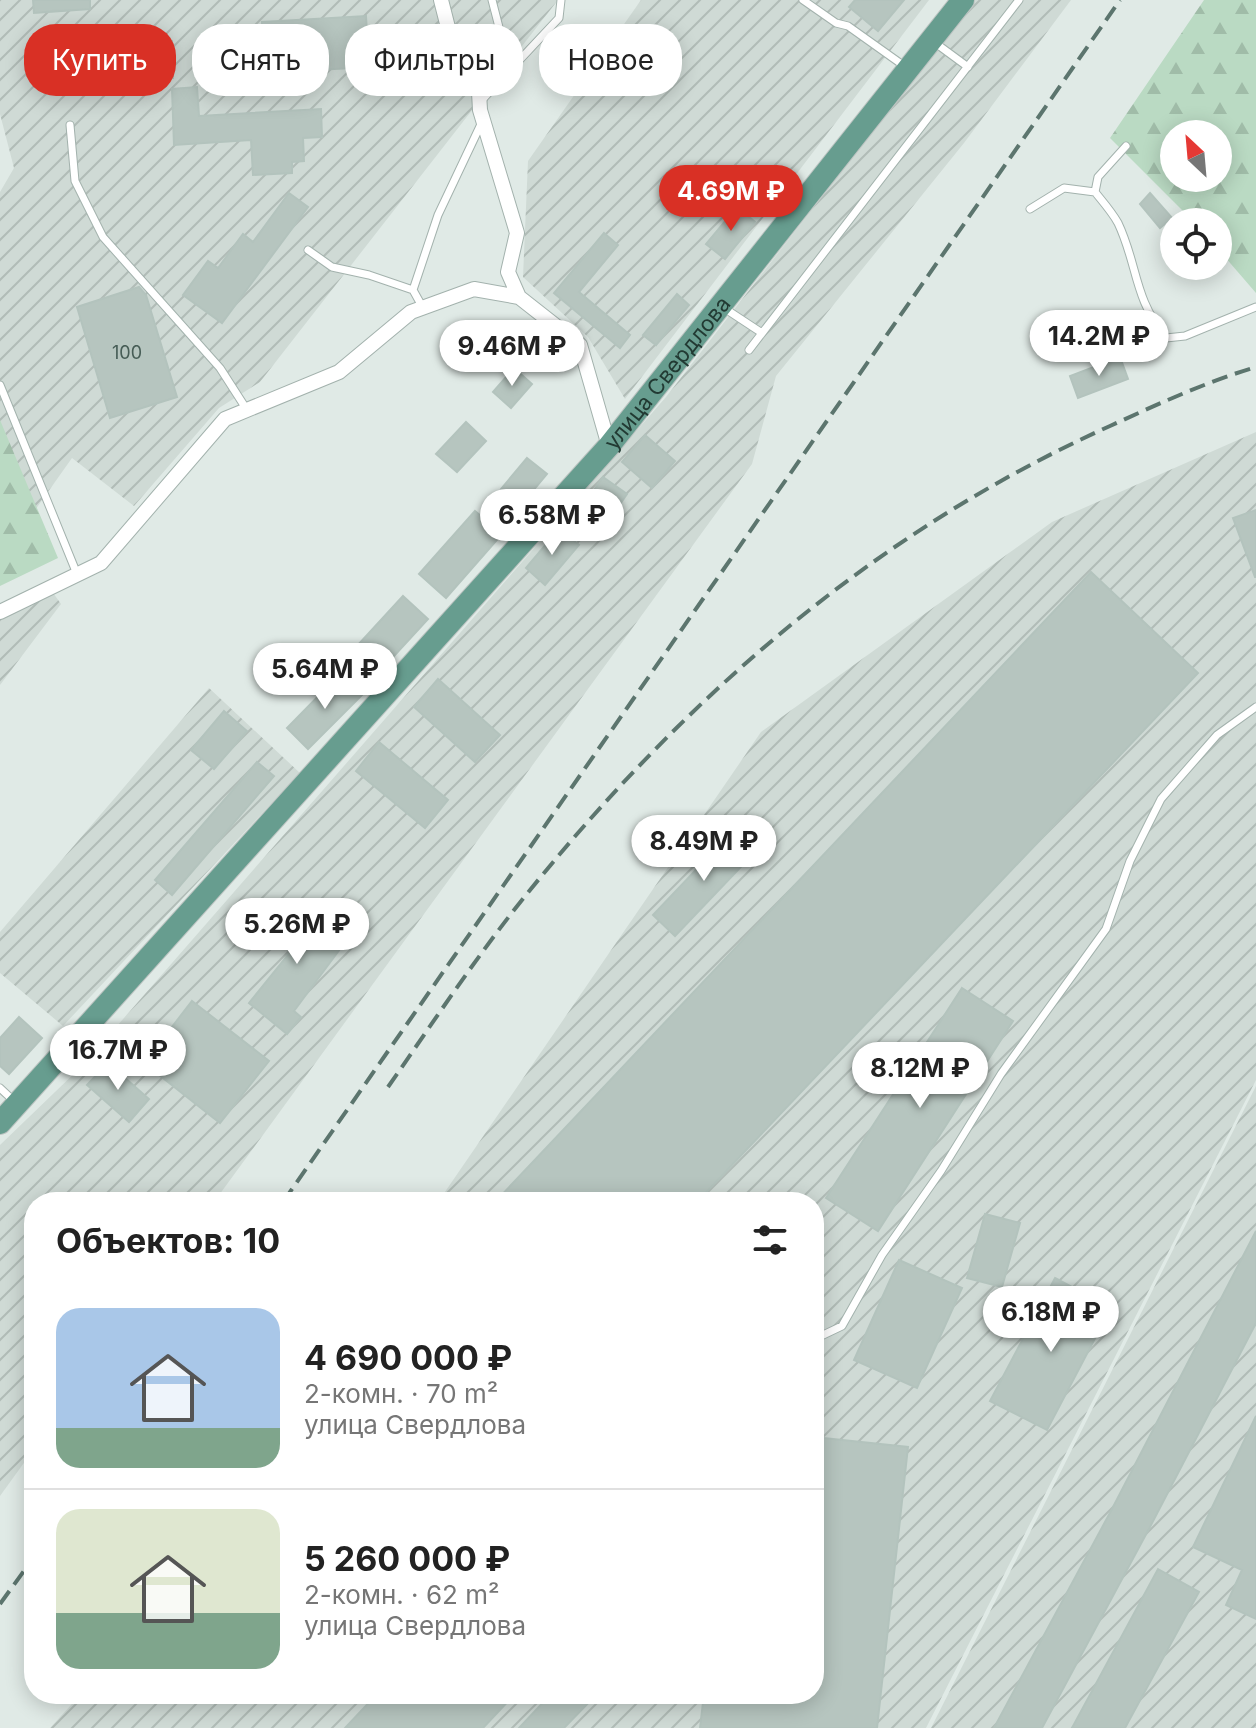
<!DOCTYPE html>
<html lang="ru">
<head>
<meta charset="utf-8">
<style>
  :root { --surface:#fff; --page:#f6f6f6; --text:#222; --muted:#767676; --line:#e0e0e0; --accent:#d93025 }
  body { margin:0; font-family:Inter,sans-serif; background:var(--page); color:var(--text); height:100vh; display:flex; flex-direction:column; font-size:30px; white-space:nowrap }
  * { box-sizing:border-box; margin:0 }
  p { font-size:26px; color:var(--muted) }
  .icon { flex:none; width:44px; height:44px; fill:none; stroke:currentColor; stroke-width:2; stroke-linecap:round; stroke-linejoin:round }
  .map { position:relative; flex:1; overflow:hidden }
  .panel { position:absolute; left:24px; top:1192px; width:800px; height:512px; display:flex; flex-direction:column; background:var(--surface); border-radius:32px; box-shadow:0 4px 20px #0003 }
  .panel>* { flex:none }
  .guide { position:absolute; left:24px; top:24px; width:800px; height:72px; display:flex; gap:16px }
  .needle { width:52px; rotate:334deg }
  .tools { position:absolute; left:1160px; top:120px; display:grid; gap:16px }
  .tools a { display:grid; place-items:center; width:72px; height:72px; border-radius:50%; background:var(--surface); box-shadow:0 4px 20px #0003; font-size:40px }
  .price { position:absolute; translate:-50% -68px; padding:0 18px; border-radius:28px; background:#fff; color:#222; font-size:26px; line-height:52px; filter:drop-shadow(0 2px 4px #0008) }
  .price::after { content:''; position:absolute; left:50%; top:48px; width:24px; height:18px; margin-left:-12px; background:inherit; clip-path:polygon(0 0,100% 0,50% 100%) }
  .price.current { background:var(--accent); color:#fff }
  ul { padding:0; list-style:none }
  li { display:flex; align-items:center; gap:24px; height:200px; padding:0 32px }
  li+li { border-top:2px solid var(--line) }
  li span { display:grid; place-items:center; flex:none; width:224px; height:160px; border-radius:24px; color:#555 }
  li>.icon { margin-inline-start:auto }
  span .icon { width:96px; height:96px; fill:#fffc; stroke-width:1 }
  li b { font-size:34px }
  h2 { display:flex; justify-content:space-between; align-items:center; height:96px; padding:0 32px; font-size:34px }
  .tag { padding:0 28px; border-radius:32px; background:var(--surface); box-shadow:0 4px 20px #0003; font-size:28px; line-height:72px }
  .tag.current { background:var(--accent); color:#fff }
  .map>svg:first-child { display:block }
</style>
</head>
<body>
<div class="map">
<svg width="1256" height="1728" viewBox="0 0 1256 1728">
  <defs>
    <pattern id="industrial-furrows" width="10" height="10" patternUnits="userSpaceOnUse" patternTransform="scale(2)"><rect width="10" height="10" fill="#cfdad5"/><path d="M-1 1l2-2M0 10L10 0M9 11l2-2" fill="none" stroke="#b1bcb7"/></pattern>
    <pattern id="forest-firs" width="22" height="20" patternUnits="userSpaceOnUse" patternTransform="scale(2)"><rect width="22" height="20" fill="#badac3"/><path d="M5 1l3.5 6h-7zM16 11l3.5 6h-7z" fill="#a0bca8"/></pattern>
  </defs>
  <rect width="100%" height="100%" fill="#e0eae6"/>
  <path fill="url(#industrial-furrows)" d="M0,0H558L260,382L219,408L134,506L72,458L28,520L0,450V192L14,168L0,114Z
    M641,0H929L625,399L588,337L523,277L528,161Z
    M975,0H1071L964,143L776,376L752,464L214,1202H34V1449L0,1496V1145L83,1065L666,397Z
    M1256,432V1080L926,1728H50L81,1694H814V1202H438L761,732L1052,522Z
    M51,590L61,604L0,685V614Z
    M209,688L300,773L63,1026L0,973V932Z
    M1256,1086V1728H931Z"/>
  <path fill="url(#forest-firs)" fill-rule="evenodd" d="M1204,0H1256V293L1218,249V222H1194L1110,138ZM1174,134H1218V178H1174Z
    M0,420L58,558L0,586Z"/>
  <path fill="#b6c5bf" stroke="#b3c3bd" stroke-width="2" d="M33,0H90V9L34,13Z
    M855,0H904L878,31L849,7Z
    M366,16L369,67L264,73L262,22Z
    M172,41L173,78L94,82L92,45Z
    M197,87L199,116L321,109L322,137L303,138L304,161L292,162V173L253,175L251,140L174,145L172,89Z
    M289,193L308,207L222,323L183,295L208,261L218,268L243,234L253,242Z
    M1150,193L1172,218L1160,228L1140,204Z
    M737,207L755,222L725,259L706,244Z
    M604,233L618,245L579,292L630,335L620,348L554,293Z
    M139,287L146,295L177,397L110,418L77,307Z
    M677,294L689,305L656,345L643,335Z
    M1120,357L1128,379L1078,398L1070,376Z
    M514,368L532,384L511,408L493,392Z
    M466,422L486,441L457,472L436,454Z
    M645,435L675,461L652,488L622,462Z
    M527,458L547,474L521,505L501,489Z
    M603,477L627,494L605,526L581,509Z
    M1256,510V577H1255L1233,518Z
    M475,511L502,534L446,598L419,574Z
    M559,529L579,545L545,585L526,568Z
    M1091,572L1198,673L697,1202H495Z
    M403,596L428,619L382,669L357,646Z
    M341,673L362,695L308,749L287,728Z
    M438,679L500,735L475,762L414,707Z
    M224,711L247,731L214,769L191,750Z
    M379,742L448,800L425,828L356,771Z
    M257,762L274,776L172,895L155,880Z
    M734,830L756,851L675,936L653,915Z
    M294,901L346,941L294,1011L301,1017L287,1034L249,1003L296,945L273,928Z
    M962,988L1013,1021L878,1231L826,1198Z
    M192,1001L269,1061L220,1123L144,1063Z
    M19,1017L42,1038L9,1074L0,1066V1038Z
    M108,1063L149,1099L129,1122L87,1085Z
    M985,1214L1020,1223L1002,1287L967,1278Z
    M1256,1231V1323L1151,1525L1042,1728H994L1112,1509Z
    M899,1260L962,1288L917,1388L854,1360Z
    M1055,1278L1111,1308L1047,1430L990,1401Z
    M1256,1416V1619L1226,1605L1242,1570L1193,1547Z
    M814,1437L908,1447L877,1728H700L704,1694H814Z
    M1158,1569L1199,1592L1125,1728H1072Z
    M377,1694H515L483,1728H345Z
    M551,1694H597L564,1728H519Z"/>
  <g fill="none" stroke-linecap="round" stroke-linejoin="round">
    <g stroke="#a3b2ad" stroke-width="9">
      <path id="lane" d="M803,0L836,23L848,26L907,68
        M934,42L968,67
        M478,74L501,35L492,0
        M481,101L559,18L561,0
        M70,125L75,181L103,237L220,368L247,410
        M1126,146L1098,177L1095,192C1103,202 1112,212 1118,223C1138,265 1133,297 1166,338L1185,336L1256,307
        M1030,209L1064,188L1095,192
        M308,250L332,267L369,275L413,290L423,308
        M413,290L438,215L482,122
        M724,308L762,333
        M749,350L1019,0
        M0,385L77,574
        M0,1088L16,1103
        M814,1336H821L842,1326L882,1255L941,1171L1001,1074L1106,929L1130,861L1161,799L1217,735L1256,707"/>
    </g>
    <g stroke="#a3b2ad" stroke-width="16">
      <path id="street" d="M441,0L457,63L478,74L480,110L517,233L508,272L519,297
        M0,612L101,563L225,419L339,372L411,312L474,289L519,297L580,345L609,446"/>
    </g>
    <g stroke="#bdc4c2" stroke-width="24">
      <g id="primary">
        <path id="s1" d="M0,1123L609,446L963,0"/>
      </g>
    </g>
    <use href="#lane" stroke="#fff" stroke-width="7"/>
    <use href="#street" stroke="#fff" stroke-width="14"/>
    <use href="#primary" stroke="#679d8f" stroke-width="22"/>
    <path stroke="#5c756e" stroke-width="4" stroke-dasharray="16 8" stroke-linecap="butt" d="M388,1087C432,1024 474,960 522,900C683,699 874,532 1110,426C1158,404 1206,382 1256,367
      M283,1202L1120,0
      M0,1604L34,1557"/>
  </g>
  <g text-anchor="middle" dominant-baseline="central" stroke-width="6" stroke-linejoin="round" paint-order="stroke">
    <g font-size="18" fill="#475d56">
      <text x="127" y="352">100</text>
    </g>
    <g font-size="22" fill="#223a33" stroke="#f1f7f4">
      <text stroke="none"><textPath href="#s1" startOffset="1004">улица Свердлова</textPath></text>
    </g>
  </g>
</svg>
<div class="tools">
<a><svg class="needle" viewBox="-14 -14 28 28"><path d="M0-13l5 13h-10z" fill="#e53935"/><path d="M0 13l5-13h-10z" fill="#767676"/></svg></a>
<a><svg class="icon" aria-label="locate" viewBox="0 0 24 24"><circle cx="12" cy="12" r="6"/><path d="M12 2v4M12 18v4M2 12h4M18 12h4"/></svg></a>
</div>
<b class="price current" style="left:731px;top:233px">4.69M ₽</b>
<b class="price" style="left:1099px;top:378px">14.2M ₽</b>
<b class="price" style="left:512px;top:388px">9.46M ₽</b>
<b class="price" style="left:552px;top:557px">6.58M ₽</b>
<b class="price" style="left:325px;top:711px">5.64M ₽</b>
<b class="price" style="left:704px;top:883px">8.49M ₽</b>
<b class="price" style="left:297px;top:966px">5.26M ₽</b>
<b class="price" style="left:118px;top:1092px">16.7M ₽</b>
<b class="price" style="left:920px;top:1110px">8.12M ₽</b>
<b class="price" style="left:1051px;top:1354px">6.18M ₽</b>
<div class="guide">
<a class="tag current">Купить</a>
<a class="tag">Снять</a>
<a class="tag">Фильтры</a>
<a class="tag">Новое</a>
</div>
<section class="panel">
<h2>Объектов: 10<svg class="icon" aria-label="filters" viewBox="0 0 24 24"><path d="M4 7h16M4 17h16"/><circle cx="9" cy="7" r="2"/><circle cx="15" cy="17" r="2"/></svg></h2>
<ul>
<li><span style="background:linear-gradient(#a9c7e8 75%,#7fa58c 0)"><svg class="icon" aria-label="home" viewBox="0 0 24 24"><path d="M3 11l9-7 9 7M6 9v11h12V9"/></svg></span><div><b>4 690 000 ₽</b><p>2-комн. · 70 m²</p><p>улица Свердлова</p></div></li>
<li><span style="background:linear-gradient(#dfe7d0 65%,#7fa58c 0)"><svg class="icon" aria-label="home" viewBox="0 0 24 24"><path d="M3 11l9-7 9 7M6 9v11h12V9"/></svg></span><div><b>5 260 000 ₽</b><p>2-комн. · 62 m²</p><p>улица Свердлова</p></div></li>
</ul>
</section>
</div>
</body>
</html>
